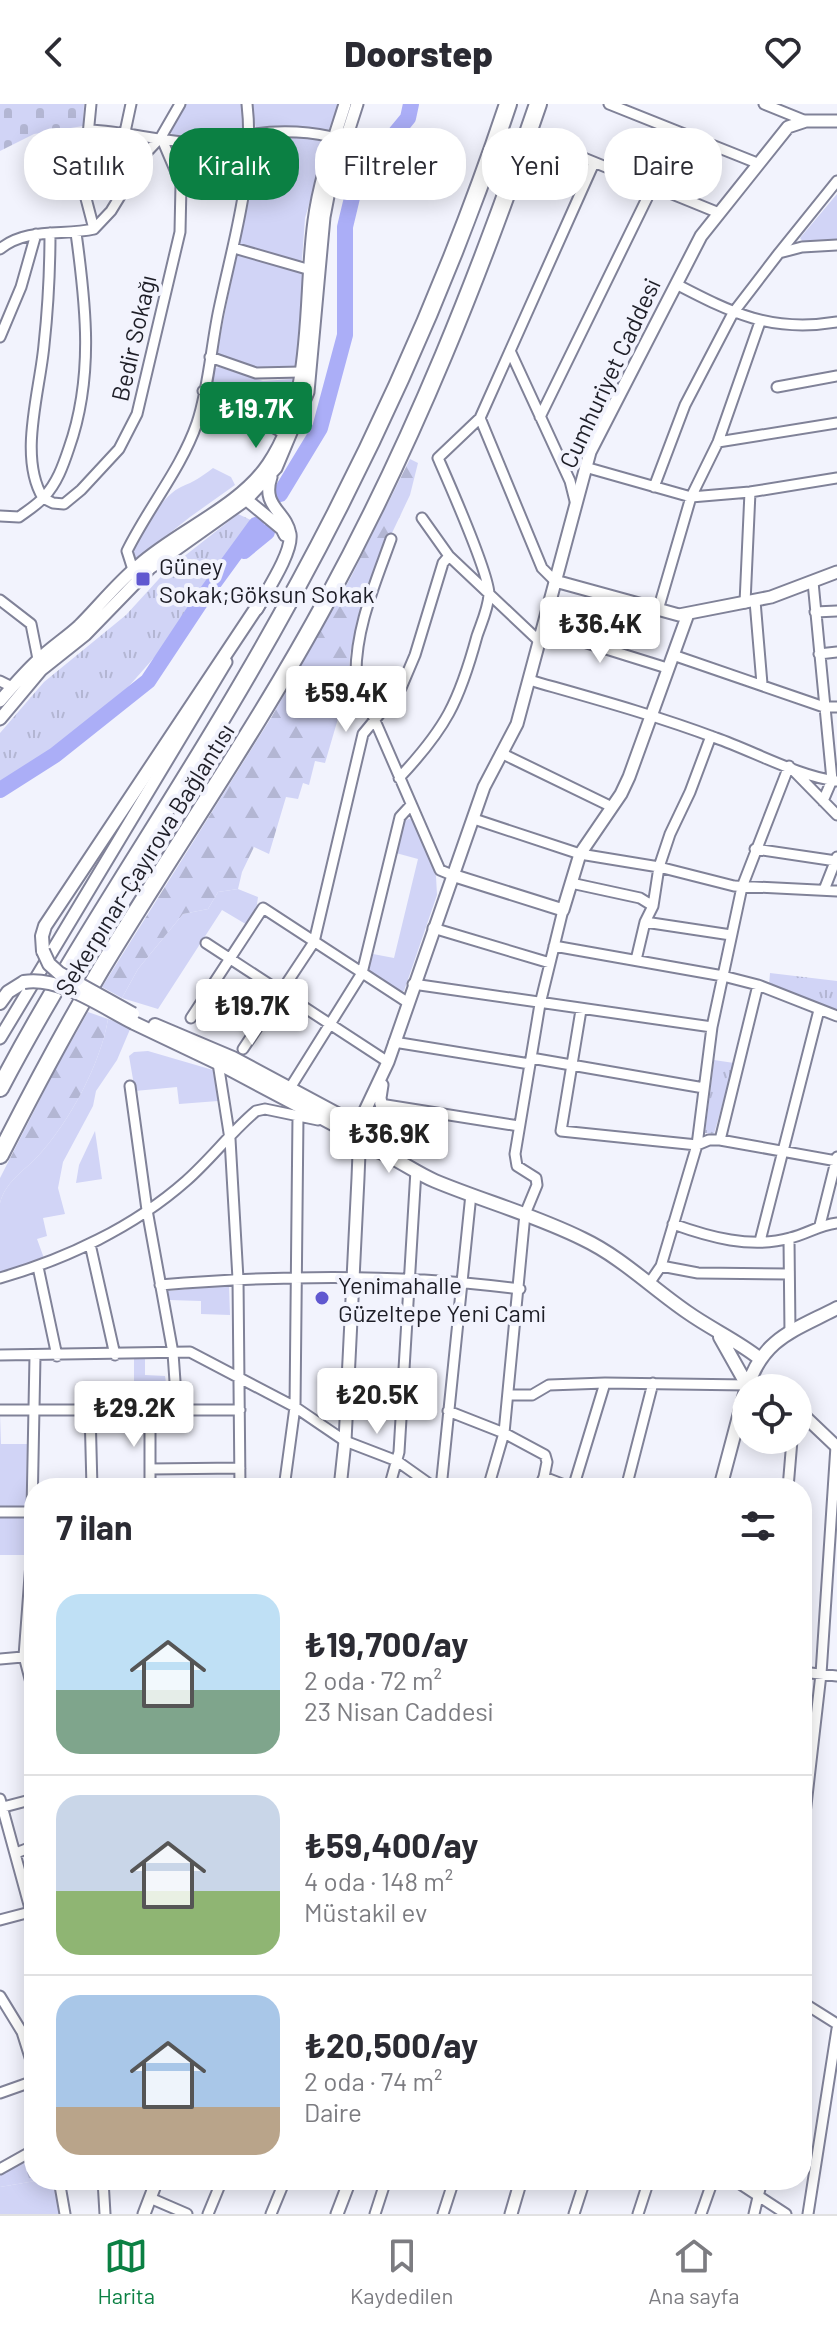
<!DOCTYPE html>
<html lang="tr">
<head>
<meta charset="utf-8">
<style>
  :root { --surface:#fff; --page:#f2f2f3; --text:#2b2b33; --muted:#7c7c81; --line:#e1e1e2; --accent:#0b8043 }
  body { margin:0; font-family:Barlow,sans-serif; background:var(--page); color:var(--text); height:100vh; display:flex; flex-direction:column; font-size:30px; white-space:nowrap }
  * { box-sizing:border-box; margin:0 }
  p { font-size:26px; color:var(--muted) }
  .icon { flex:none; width:44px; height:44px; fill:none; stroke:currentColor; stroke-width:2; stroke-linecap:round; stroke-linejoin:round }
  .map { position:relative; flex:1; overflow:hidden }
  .details { position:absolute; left:24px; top:1374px; width:788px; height:712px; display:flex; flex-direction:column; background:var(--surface); border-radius:32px; box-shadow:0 4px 20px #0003 }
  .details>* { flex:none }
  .hud { position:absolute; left:24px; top:24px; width:790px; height:72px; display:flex; gap:16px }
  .fabs { position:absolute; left:732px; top:1270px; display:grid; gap:16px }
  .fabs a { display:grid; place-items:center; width:80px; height:80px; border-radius:50%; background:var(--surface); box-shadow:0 4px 20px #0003; font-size:40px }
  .price { position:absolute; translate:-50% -68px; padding:0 18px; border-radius:8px; background:#fff; color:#222; font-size:26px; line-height:52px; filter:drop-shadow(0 2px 4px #0008) }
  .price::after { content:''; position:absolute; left:50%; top:48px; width:24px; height:18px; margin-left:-12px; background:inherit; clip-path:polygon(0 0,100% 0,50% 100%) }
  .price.on { background:var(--accent); color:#fff }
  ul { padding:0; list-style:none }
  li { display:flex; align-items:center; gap:24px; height:200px; padding:0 32px }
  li+li { border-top:2px solid var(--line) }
  li span { display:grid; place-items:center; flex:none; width:224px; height:160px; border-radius:24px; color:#555 }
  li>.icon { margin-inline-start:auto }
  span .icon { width:96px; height:96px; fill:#fffc; stroke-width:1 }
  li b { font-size:34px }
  h2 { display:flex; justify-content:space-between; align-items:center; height:96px; padding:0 32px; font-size:34px }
  .chip { padding:0 28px; border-radius:32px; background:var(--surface); box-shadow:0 4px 20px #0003; font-size:28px; line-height:72px }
  .chip.on { background:var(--accent); color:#fff }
  header { display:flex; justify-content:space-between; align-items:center; height:104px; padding:0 32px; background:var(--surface); font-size:36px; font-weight:800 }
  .dock { display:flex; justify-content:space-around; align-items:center; height:112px; border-top:2px solid var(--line); background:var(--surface); font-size:22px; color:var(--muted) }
  .dock a { display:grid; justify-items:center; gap:4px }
  .dock .on { color:var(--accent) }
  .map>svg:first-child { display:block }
</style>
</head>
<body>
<header><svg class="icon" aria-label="back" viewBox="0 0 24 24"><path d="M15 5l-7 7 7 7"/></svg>Doorstep<svg class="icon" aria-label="heart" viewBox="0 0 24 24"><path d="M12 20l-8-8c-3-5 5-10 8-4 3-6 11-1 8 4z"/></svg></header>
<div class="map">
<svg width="837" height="2110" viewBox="0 0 837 2110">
  <defs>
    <pattern id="forest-firs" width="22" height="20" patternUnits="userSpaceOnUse" patternTransform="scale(2)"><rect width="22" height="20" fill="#d1d4f6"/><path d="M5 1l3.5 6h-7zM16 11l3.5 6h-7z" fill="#b3b6d3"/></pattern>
    <pattern id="cemetery-stones" width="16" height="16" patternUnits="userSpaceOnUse" patternTransform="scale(2)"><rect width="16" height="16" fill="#d1d4f6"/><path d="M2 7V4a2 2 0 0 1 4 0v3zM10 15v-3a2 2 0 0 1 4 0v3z" fill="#b3b6d3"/></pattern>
    <pattern id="park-tufts" width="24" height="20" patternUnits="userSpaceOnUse" patternTransform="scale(2)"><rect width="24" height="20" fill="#d1d4f6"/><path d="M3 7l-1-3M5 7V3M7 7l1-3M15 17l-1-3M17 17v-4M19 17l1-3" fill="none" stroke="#b3b6d3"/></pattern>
  </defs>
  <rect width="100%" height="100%" fill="#f2f3fd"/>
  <path fill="#d1d4f6" d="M185,0H242L244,28L222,36L177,35L170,28Z
    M251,0H341L334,27L329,29L300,24H256Z
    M280,30L328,36L305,114L302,156L298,158L240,141L239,135L254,36L258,31Z
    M837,90V136L803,138L800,134Z
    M237,149L304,169L298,263L253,266L220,253L217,248Z
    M219,263L263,277L292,275L295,283L281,316L273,318L213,294L208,289L215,264Z
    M213,364L231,373L235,381L190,413L137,455L132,449C136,432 164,390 181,383C195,377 200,374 213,364Z
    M412,714L436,772L437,791L404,887L400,889L368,867L373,850L394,854L418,755L396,749L403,717Z
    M238,785L258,793L256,807L249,822L222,806L158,905L122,894L138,865L183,810L208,805L218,788Z
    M108,915L131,923L117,956L96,987L93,1002L63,1058L58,1084L65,1110L43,1114L47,1132L37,1135L45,1157L0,1170V1099C6,1077 23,1068 38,1052C69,1019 101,959 108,915Z
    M148,947L213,966L218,997L179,1000L177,983L135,987L129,952L134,948Z
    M95,1027L102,1075L76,1079L79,1061Z
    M229,1181L230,1211L201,1210V1197L169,1196L168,1187Z
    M134,1255H145V1271L165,1272L169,1298L134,1299Z
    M0,1310L1,1340H27L26,1405L0,1404Z
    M0,1414H27L26,1451H0Z
    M41,2076H54L60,2110H0V2083Z"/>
  <path fill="url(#forest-firs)" d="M410,355L418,359L410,391L364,488L350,550L349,577L325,659L315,657L309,681L303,679L298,695L286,693L269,750L254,743L242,768L238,785L218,788L208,805L183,810L138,865L122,894L102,883L271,614L351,473Z
    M88,908L108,915C101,959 69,1019 38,1052C23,1068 6,1077 0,1099V1074L56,964Z"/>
  <path fill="url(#cemetery-stones)" d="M0,0H84L83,22L34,30L0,47Z"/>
  <path fill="url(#park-tufts)" d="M238,410L253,417L213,470L174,531L122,590L75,633L0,681V629L44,578L126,511L168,465Z
    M770,869L837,877V907L769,881Z
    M714,956L734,959L714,1030L705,1029Z
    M34,2050V2076H41L0,2083V2068Z"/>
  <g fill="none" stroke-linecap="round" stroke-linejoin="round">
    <path stroke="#abaef7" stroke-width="16" d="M280,390L320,324L345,231V123L356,77L408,14L411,0
      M244,447L267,428
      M0,686L55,651L148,577L205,491L256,421"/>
    <g stroke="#808298" stroke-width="13">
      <path id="minor" d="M91,0L83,83L94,125
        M609,0L757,59
        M764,0L806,17
        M90,26C134,28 180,43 224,38C234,37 243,31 254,30C280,26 313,27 339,35
        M125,28L131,0
        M569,48L719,109
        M94,125L111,107L147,48L161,33L180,0
        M234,144L307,165
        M0,145C27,123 63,132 94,125
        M779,149L837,77
        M676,180C732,209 771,229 837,218
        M0,233L21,183L36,130
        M511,249L570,377L575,397
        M210,253L256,269L301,268
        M777,283L837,272
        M203,287C221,311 260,312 284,330
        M540,313L653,82
        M480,314L542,464L555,477
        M718,338L837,319
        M585,363L691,393L750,388L837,374
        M654,383L685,301L733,209L779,149L802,143L837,141
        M43,394L53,399L64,400L81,386L119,345L137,310L180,128L181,80L161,33
        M43,394C18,353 40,287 44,241C48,204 50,167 50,129
        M0,412L19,413C27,407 37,401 44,393C57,379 63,362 69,344C94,273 86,202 76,129
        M422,414L449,452L539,537
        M391,435C375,480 355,525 356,573L440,766L452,771
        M135,472L127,447C148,404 181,365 197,319C209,283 211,242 219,205C233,138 255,69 247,0
        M813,478L832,676L823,697
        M0,496L31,520L38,555
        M755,497L762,580
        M745,499L750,388
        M658,506L691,393L718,338L760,218
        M815,508L837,507
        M542,525L667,564
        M819,550L837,548
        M673,551L824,603H837
        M529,576C592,594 655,611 716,634C753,647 800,673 837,677
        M0,577L12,583
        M501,649L612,703
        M791,664L837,711
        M399,674C446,624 459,598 477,532C481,520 488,505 489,491C490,471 448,377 438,354L480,314L594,59
        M474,715L580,750L659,763L734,782L837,787
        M755,745L836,757
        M571,779L640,794L653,802
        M824,786L837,753
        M645,818L731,831
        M433,824L550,859
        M206,839L388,958
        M554,842L723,872L758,881L837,912
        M636,856L645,818L653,802L659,763L670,730L690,688L711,632
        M413,880L712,923
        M581,906L561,1027L697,1041L709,1036H720L837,1057
        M191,914L263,804L407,898
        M394,938L530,960
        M243,945L314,838L363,630L401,584L415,551L443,459L449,452
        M531,954L704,984
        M218,959L230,1035L238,1175L240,1384
        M130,982L147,1106L173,1249L177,1306
        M290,984L362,869L400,713L411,701
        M380,1000L519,1022
        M720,1036L758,881
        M673,1120C709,1133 751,1145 790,1134C807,1130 819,1121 837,1119
        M820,1121L837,1053
        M789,1135L790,1228
        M760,1137L819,906
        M90,1140L115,1251
        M661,1162L698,1169L789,1170
        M38,1163L57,1252
        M0,1174C66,1155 134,1123 186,1077C211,1055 231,1028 256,1007L265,1005L318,1016
        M650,1178L661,1162L697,1041L712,923L742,783L789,662
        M160,1181C280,1171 400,1169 520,1185
        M0,1251L190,1248L295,1303L345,1337L397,1357L435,1384
        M508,1291H532L549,1281L605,1279L747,1281
        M0,1306H240
        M90,1306L92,1384
        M150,1306V1384
        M448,1307L504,1329L545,1351L547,1358L544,1373L572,1384
        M150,1365L240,1364
        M284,1384L295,1303L298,1011
        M389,1384L399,1348L416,1066
        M441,1384L471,1090
        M488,1384L504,1329L525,1110L537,1081L536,1074L517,1062L515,1050L540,900L563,806
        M539,1384L544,1373
        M573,1384L605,1279
        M626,1384L653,1279
        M788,1384L792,1336
        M0,1408H34
        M0,1555L34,1552
        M802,1568L837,1572
        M34,1590L24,1552L31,1459L35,1252
        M0,1695L34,1819
        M0,1704L34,1695
        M802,1736L821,1570L836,1342
        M16,1749L34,1742
        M0,1816L34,1807
        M0,1892L22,1928L34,1966
        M802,1898L837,1920
        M0,1989L34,1977
        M0,2065L34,2046
        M59,2076L65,2110
        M103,2076L105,2110
        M734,2076L786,2110
        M150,2094L187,2110
        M208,2110L222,2076
        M271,2110L285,2076
        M375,2110L386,2076
        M443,2110L454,2076
        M574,2110L585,2076
        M638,2110L649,2076
        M701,2110L713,2076
        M754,2110L762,2076
        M808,2110L837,1925"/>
    </g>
    <g stroke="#808298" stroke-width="15">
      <path id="tertiary" d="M242,392L282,425L285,431
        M555,477L679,511L771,493L837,468
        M257,505C266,488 293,448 290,430C286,407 261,403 271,373
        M0,597C12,583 24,569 37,557C50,544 66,534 79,522C99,502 117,479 139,461C177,427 239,403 268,360C315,291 303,197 314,117C319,78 333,38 345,0
        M0,615L41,566L85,531L150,464L247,395L276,364L308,288L324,113L329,87L357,0
        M452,771L563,806L580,750L621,690L629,673L688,510
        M0,934L226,558
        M382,981L380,994L385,1018
        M362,1013L388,958L484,683L517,620L590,348L701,132L788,23L806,17H837
        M798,1306L837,1343
        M340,1384L345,1337L358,1074L359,1049L355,1038
        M144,2110L157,2076
        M337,2110L350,2076
        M511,2110L521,2076"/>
    </g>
    <g stroke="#808298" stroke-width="16">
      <path id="secondary" d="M43,847L42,832L45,822L261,497
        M0,899L8,888L24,878
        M134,919L218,959L333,1020L348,1029L355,1038
        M155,921L233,954L341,1012L352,1014L362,1013
        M352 1029a18 18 0 1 1 36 0a18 18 0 1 1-36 0Z
        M375,1046C397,1054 414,1068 435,1077C483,1097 535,1111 583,1135C621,1153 652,1184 687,1208C711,1225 736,1236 759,1254
        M720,1233L747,1281
        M747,1284C763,1234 793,1227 837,1204
        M720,1384L746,1286"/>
    </g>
    <g stroke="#808298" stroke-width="20">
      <path id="motorway" d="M0,984C74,843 165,713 245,575C352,392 441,201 508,0
        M0,1051C32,988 65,926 101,865C176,741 259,622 328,494C414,336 480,170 538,0"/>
    </g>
    <use href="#minor" stroke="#fff" stroke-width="9"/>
    <use href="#tertiary" stroke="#fff" stroke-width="11"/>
    <use href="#secondary" stroke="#fff" stroke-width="12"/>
    <use href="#motorway" stroke="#fff" stroke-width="16"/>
    <g stroke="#808298" stroke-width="16" stroke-linecap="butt">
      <path id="secondary-bridge" d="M43,847L49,860L59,869L133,910
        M24,878C60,872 102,903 134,919"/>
    </g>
    <use href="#secondary-bridge" stroke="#fff" stroke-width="12"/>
  </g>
  <g fill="#6058d0" stroke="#f2f3fd" stroke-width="3">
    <rect x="135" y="467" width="16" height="16" rx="4"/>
    <circle cx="322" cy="1194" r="8"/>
  </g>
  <g text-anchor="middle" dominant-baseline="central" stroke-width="8" stroke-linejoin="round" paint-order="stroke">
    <g font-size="24" fill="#1e1e27" stroke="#f2f3fd">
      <text transform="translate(133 234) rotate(-77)">Bedir Sokağı</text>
      <text transform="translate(609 269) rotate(-65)">Cumhuriyet Caddesi</text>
      <text transform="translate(144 755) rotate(-58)">Şekerpınar-Çayırova Bağlantısı</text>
    </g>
    <g font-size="24" fill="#1e1e27" stroke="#f2f3fd" text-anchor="start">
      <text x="159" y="461">Güney<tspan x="159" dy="28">Sokak;Göksun Sokak</tspan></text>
      <text x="338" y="1180">Yenimahalle<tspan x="338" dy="28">Güzeltepe Yeni Cami</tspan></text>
    </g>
  </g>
</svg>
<div class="fabs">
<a><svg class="icon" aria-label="locate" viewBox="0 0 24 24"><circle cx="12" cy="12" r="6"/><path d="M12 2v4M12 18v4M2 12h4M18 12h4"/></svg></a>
</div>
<b class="price on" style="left:256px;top:346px">₺19.7K</b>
<b class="price" style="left:600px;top:561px">₺36.4K</b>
<b class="price" style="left:346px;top:630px">₺59.4K</b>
<b class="price" style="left:252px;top:943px">₺19.7K</b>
<b class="price" style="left:389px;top:1071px">₺36.9K</b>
<b class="price" style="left:377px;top:1332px">₺20.5K</b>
<b class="price" style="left:134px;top:1345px">₺29.2K</b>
<div class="hud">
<a class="chip">Satılık</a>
<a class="chip on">Kiralık</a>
<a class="chip">Filtreler</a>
<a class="chip">Yeni</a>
<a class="chip">Daire</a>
</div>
<section class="details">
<h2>7 ilan<svg class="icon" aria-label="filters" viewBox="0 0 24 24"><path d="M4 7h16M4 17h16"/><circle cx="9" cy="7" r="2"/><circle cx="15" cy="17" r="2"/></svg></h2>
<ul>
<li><span style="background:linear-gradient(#bfe0f5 60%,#7fa58c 0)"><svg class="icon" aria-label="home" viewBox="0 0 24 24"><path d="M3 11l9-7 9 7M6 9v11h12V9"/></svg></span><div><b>₺19,700/ay</b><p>2 oda · 72 m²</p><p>23 Nisan Caddesi</p></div></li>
<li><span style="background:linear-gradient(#c9d6e8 60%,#8fb573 0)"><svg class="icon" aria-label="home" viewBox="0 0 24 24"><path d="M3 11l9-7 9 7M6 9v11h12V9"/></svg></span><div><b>₺59,400/ay</b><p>4 oda · 148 m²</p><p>Müstakil ev</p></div></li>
<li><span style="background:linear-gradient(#a9c7e8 70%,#b9a48a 0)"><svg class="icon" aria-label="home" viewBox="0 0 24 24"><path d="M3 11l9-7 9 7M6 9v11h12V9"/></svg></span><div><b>₺20,500/ay</b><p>2 oda · 74 m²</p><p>Daire</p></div></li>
</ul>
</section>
</div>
<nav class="dock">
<a class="on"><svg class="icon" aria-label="map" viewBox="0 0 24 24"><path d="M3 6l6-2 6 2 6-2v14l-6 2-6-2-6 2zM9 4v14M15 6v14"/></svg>Harita</a>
<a><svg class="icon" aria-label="saved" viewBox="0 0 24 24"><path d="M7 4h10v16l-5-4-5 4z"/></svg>Kaydedilen</a>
<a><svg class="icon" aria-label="home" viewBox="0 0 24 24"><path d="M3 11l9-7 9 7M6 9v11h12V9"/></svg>Ana sayfa</a>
</nav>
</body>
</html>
